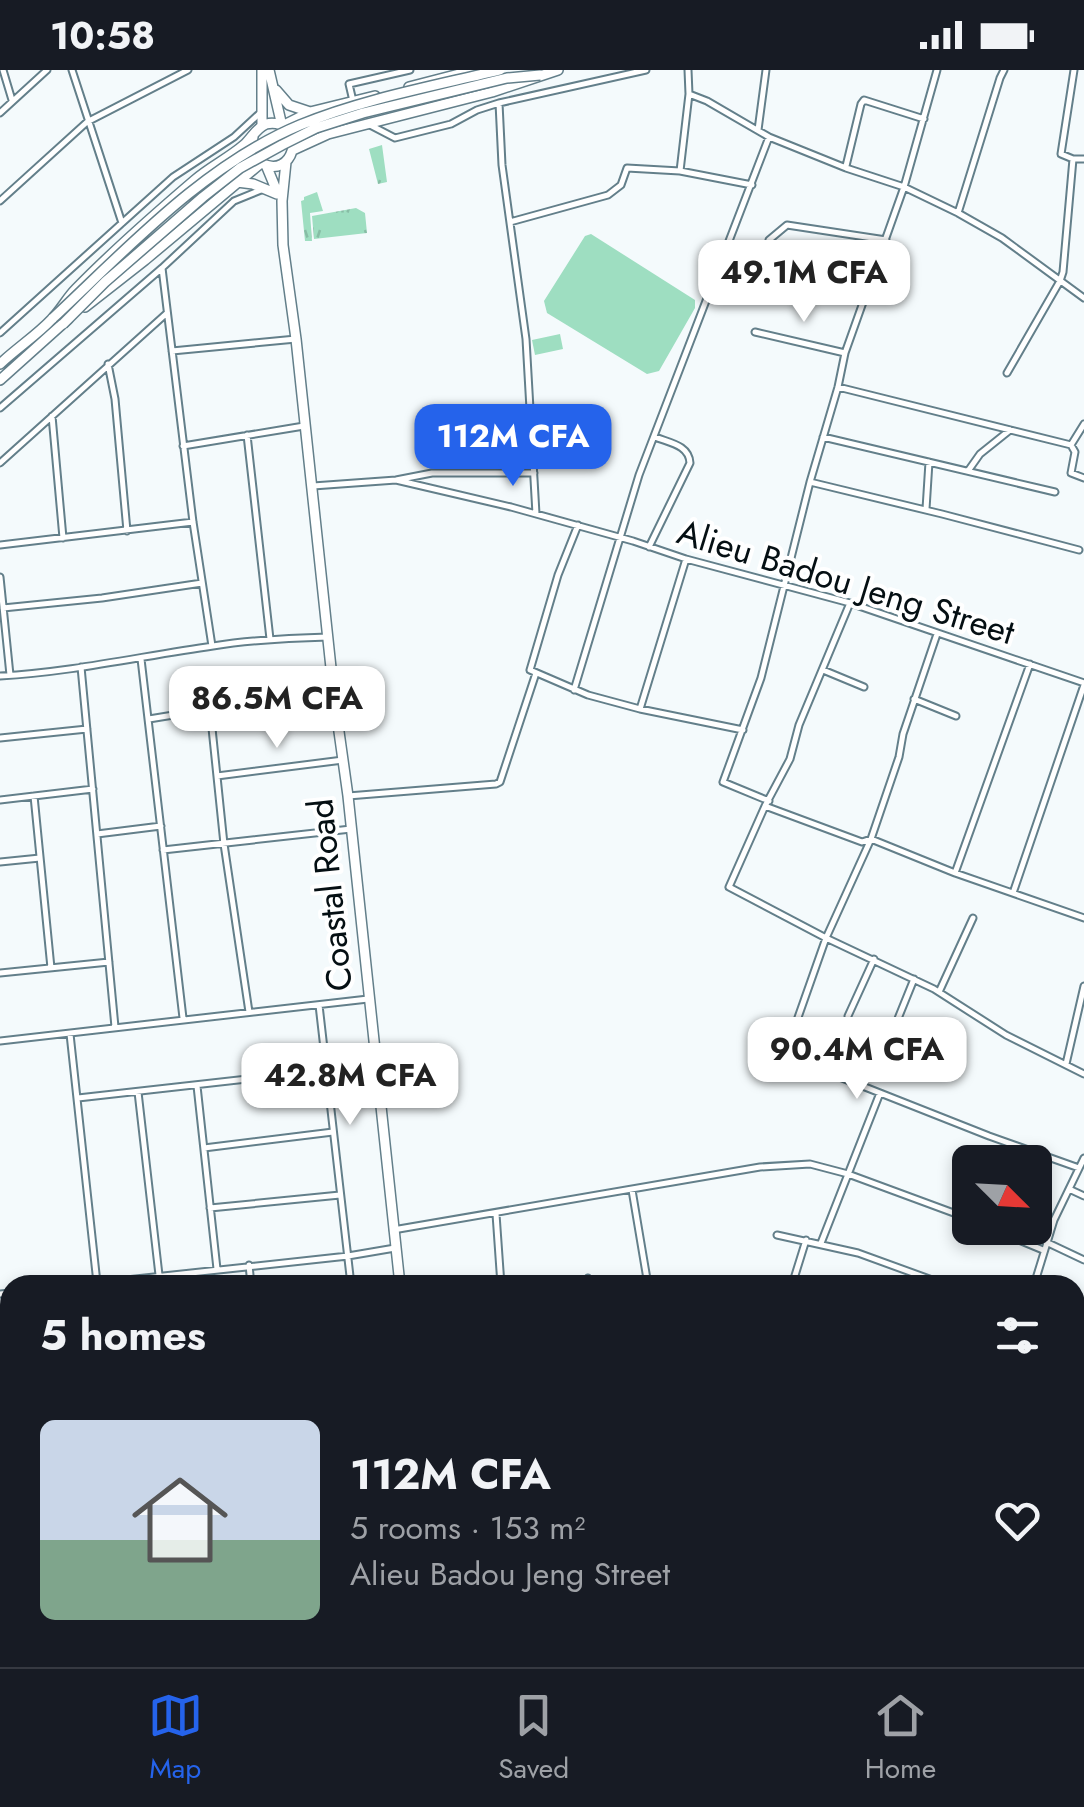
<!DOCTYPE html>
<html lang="en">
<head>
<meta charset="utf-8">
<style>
  :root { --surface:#171b24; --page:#242831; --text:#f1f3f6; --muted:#9ea1a6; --line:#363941; --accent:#2563eb }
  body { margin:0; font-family:Jost,sans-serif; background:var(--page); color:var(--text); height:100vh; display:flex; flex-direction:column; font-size:38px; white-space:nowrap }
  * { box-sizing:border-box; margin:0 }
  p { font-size:32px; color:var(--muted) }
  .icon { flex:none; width:55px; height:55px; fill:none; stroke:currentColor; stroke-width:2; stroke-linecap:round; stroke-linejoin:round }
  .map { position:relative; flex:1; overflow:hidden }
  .details { position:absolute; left:0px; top:1205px; width:1085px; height:392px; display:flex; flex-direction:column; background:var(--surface); border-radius:30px 30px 0 0; box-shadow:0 5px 15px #0003 }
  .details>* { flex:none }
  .needle { width:65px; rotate:114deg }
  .controls { position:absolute; left:952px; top:1075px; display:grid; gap:20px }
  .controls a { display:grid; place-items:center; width:100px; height:100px; border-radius:15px; background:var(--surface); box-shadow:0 5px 15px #0003; font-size:50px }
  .price { position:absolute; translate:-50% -85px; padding:0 22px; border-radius:20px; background:#fff; color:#222; font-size:32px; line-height:65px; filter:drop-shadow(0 2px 5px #0008) }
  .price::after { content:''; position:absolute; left:50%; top:60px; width:30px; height:22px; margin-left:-15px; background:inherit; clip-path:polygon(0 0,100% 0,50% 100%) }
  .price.selected { background:var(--accent); color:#fff }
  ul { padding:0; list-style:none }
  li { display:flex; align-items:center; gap:30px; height:250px; padding:0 40px }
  li span { display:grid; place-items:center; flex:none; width:280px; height:200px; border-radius:15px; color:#555 }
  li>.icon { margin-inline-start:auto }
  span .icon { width:120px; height:120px; fill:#fffc; stroke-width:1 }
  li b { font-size:42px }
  h2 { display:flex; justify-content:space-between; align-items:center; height:120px; padding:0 40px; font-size:42px }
  .status { display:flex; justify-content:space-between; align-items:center; height:70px; padding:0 50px; background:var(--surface); direction:ltr }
  .status svg { height:28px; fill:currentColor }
  .menu { display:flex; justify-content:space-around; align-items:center; height:140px; border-top:2px solid var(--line); background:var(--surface); font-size:28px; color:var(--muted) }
  .menu a { display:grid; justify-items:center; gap:5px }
  .menu .selected { color:var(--accent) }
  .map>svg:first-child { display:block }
</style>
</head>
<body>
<div class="status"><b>10:58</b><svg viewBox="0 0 49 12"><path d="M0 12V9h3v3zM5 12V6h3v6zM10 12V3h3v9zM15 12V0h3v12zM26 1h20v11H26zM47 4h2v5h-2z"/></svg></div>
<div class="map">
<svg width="1084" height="1597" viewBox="0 0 1084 1597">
  <defs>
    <pattern id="grass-tufts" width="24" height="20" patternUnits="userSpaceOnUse" patternTransform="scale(2.5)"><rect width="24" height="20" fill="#9edec1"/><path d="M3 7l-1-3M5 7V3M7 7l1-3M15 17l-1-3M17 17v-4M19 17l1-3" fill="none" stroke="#87bda5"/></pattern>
  </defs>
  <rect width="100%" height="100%" fill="#f4fafc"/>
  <path fill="url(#grass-tufts)" d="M382,75L387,112L378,114L369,79Z
    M317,122L323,141L310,143L312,171H305L301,131L304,130V127Z
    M356,138L365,143L367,163L314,169L312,146Z"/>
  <path fill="#9edec1" d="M591,164L695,230V238L659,301L647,304L547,243L544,231L585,166Z
    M560,264L563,279L535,285L532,270Z"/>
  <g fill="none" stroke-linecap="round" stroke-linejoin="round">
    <g stroke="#637f8a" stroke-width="9">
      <path id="street" d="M3,0L12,30
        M72,0L122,153
        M688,0L689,24L707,31L769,67L846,98L904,117L958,143L1002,168L1084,228
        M1074,0L1061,84L1073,89H1084
        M689,24L680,101L752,115
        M353,31L349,14L410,0
        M499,33L502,95L526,269L536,444
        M0,43L47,0
        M370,55L395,68L451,54L477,40L499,33L646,0
        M758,60L766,0
        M846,96L861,34L864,30L924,49
        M0,131L87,52L188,0
        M958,143L1000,8L1004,0
        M510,152L608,125L621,115L627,98L680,101
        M769,170L787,155L886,170
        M162,198L193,452L212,576
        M755,262L845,283
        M0,263L173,107L234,67L260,43
        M172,281L296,269
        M108,294L115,329L127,461
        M1007,303L1060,211L1063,202L1073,89
        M838,317L1071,375L1084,354
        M0,338L162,198L234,131L261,120
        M52,346L63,468
        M247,365L270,569
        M823,367L1055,422
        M1071,375L1075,382L1071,403L1084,408
        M183,376L304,356
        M0,393L167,243
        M968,401L980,384L1010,360
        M396,410L511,437L633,471L686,489L850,533L1084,613
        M810,412L942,444L1079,480
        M313,416L396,410L432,403H534
        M926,439L929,392
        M578,455L558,505L530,600L588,625L640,639L743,660
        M0,475L193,452
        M649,477L690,393C689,375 670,373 655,367
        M0,507L10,605
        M850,533L799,655L790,689L765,736L862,772L871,769L955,803L1084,848
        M3,538L102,528L202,513
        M937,564L903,664L899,687L871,769L826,868L934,919L1006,965L1084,1004
        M141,589L183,948
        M81,597L115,957
        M823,600L864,617
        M0,606C72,602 142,586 213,576C251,570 289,568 328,567
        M574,620L639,405L769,67
        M914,629L956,646
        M640,639L686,489
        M149,649L210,639L224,774L249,942
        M0,668L87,659
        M217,706L343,690
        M34,726L51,898
        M348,726L496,714L500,712L536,603
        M0,730L93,719
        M769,731L723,712L761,608L810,412L838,317L845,283L904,117L937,0
        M765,736L729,817L826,868L789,973L787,981L794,989L989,1066L1079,1098
        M97,764L161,756
        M163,780L351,759
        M0,792L40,788
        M955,803L1030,594
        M1013,823L1084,615
        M0,903L109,892
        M939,922L973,848
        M319,935L351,1215
        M848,946L874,889
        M895,956L914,909
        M70,964L97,1213
        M0,971L368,929
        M1066,994L1084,916
        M197,1016L217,1199
        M138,1022L159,1205
        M78,1028L327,1000
        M204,1078L333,1062
        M1069,1119L1084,1126
        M632,1120L648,1215
        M210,1138L340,1125
        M496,1144L501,1215
        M990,1158L1043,1180
        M393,1160L760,1097L810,1094L848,1104L970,1149
        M777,1165L858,1183L946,1215
        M1046,1172L1084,1190
        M821,1173L880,1023
        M249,1195L251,1215
        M588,1208L589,1215
        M80,1215L348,1186L395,1178
        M698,1215L707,1212
        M792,1215L806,1170
        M1034,1215L1054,1150L1084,1088
        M0,1224L10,1223
        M1075,1266L1084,1270
        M0,1285L10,1368
        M0,1396L10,1394
        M1075,1407L1084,1412
        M1075,1470L1084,1475
        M1075,1514L1084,1519
        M0,1541L10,1540
        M135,1588L143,1597
        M940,1588L967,1597
        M12,1597L15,1588
        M120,1597L125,1588
        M553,1597H572
        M630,1597L634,1588
        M745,1597L746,1588
        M823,1597V1588"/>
    </g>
    <g stroke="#637f8a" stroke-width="11">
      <path id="secondary" d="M1075,1359L1084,1344
        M933,1597L938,1588"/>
    </g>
    <g stroke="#637f8a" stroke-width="12">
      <path id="primary" d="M269,0L282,56L310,42L375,26
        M409,17L475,0
        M276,20L289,35L310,42
        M262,56V0
        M293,80L328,64L492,22L558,0
        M286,92L282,131L283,175L296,269L334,626L348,726L400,1215
        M266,95L278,124
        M237,112L253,114L277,124
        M85,237L145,190L261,93
        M0,294C17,278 37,265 52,249C61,240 67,228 76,219C113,181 154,145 195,110C210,97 229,88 244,75C252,68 256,58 266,54C274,52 282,54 287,60C293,65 295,74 292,81C284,108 246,97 253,67
        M0,310L68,249
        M441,1588L442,1597"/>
    </g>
    <use href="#street" stroke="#fff" stroke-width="5"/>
    <use href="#secondary" stroke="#fff" stroke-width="8"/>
    <use href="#primary" stroke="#fff" stroke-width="9"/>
    <g stroke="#637f8a" stroke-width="12" stroke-linecap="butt">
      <path id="primary-bridge" d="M53,248C128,178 204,95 300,55C363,29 434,16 500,0
        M63,254L105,212L203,127L240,98L282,75L316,58L363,43L507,8L540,5"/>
    </g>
    <use href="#primary-bridge" stroke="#fff" stroke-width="9"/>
  </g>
  <g text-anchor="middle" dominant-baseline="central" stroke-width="8" stroke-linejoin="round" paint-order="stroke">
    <g font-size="35" fill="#050f13" stroke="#fff">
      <text transform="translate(846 512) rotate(17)">Alieu Badou Jeng Street</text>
      <text transform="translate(330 825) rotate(-96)">Coastal Road</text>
    </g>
  </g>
</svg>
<div class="controls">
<a><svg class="needle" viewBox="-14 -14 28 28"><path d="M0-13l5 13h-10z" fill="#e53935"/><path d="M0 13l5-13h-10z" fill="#9ea1a6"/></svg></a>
</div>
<b class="price" style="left:804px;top:255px">49.1M CFA</b>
<b class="price selected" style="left:513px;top:419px">112M CFA</b>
<b class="price" style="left:277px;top:681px">86.5M CFA</b>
<b class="price" style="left:857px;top:1032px">90.4M CFA</b>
<b class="price" style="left:350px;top:1058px">42.8M CFA</b>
<section class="details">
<h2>5 homes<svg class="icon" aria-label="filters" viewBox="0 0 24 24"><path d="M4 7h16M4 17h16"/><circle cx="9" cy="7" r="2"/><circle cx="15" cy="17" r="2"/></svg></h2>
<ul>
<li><span style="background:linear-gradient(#c9d6e8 60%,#7fa58c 0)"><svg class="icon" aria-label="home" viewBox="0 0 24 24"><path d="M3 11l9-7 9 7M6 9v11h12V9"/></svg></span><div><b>112M CFA</b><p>5 rooms · 153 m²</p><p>Alieu Badou Jeng Street</p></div><svg class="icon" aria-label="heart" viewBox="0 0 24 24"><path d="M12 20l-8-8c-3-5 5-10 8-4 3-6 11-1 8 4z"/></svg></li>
</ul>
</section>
</div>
<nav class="menu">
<a class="selected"><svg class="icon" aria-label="map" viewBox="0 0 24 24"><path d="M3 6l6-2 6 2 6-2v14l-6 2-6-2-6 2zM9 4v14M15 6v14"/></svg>Map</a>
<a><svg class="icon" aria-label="saved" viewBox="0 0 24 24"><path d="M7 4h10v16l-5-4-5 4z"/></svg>Saved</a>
<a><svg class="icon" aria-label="home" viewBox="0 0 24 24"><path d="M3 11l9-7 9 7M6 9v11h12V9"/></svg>Home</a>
</nav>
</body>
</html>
